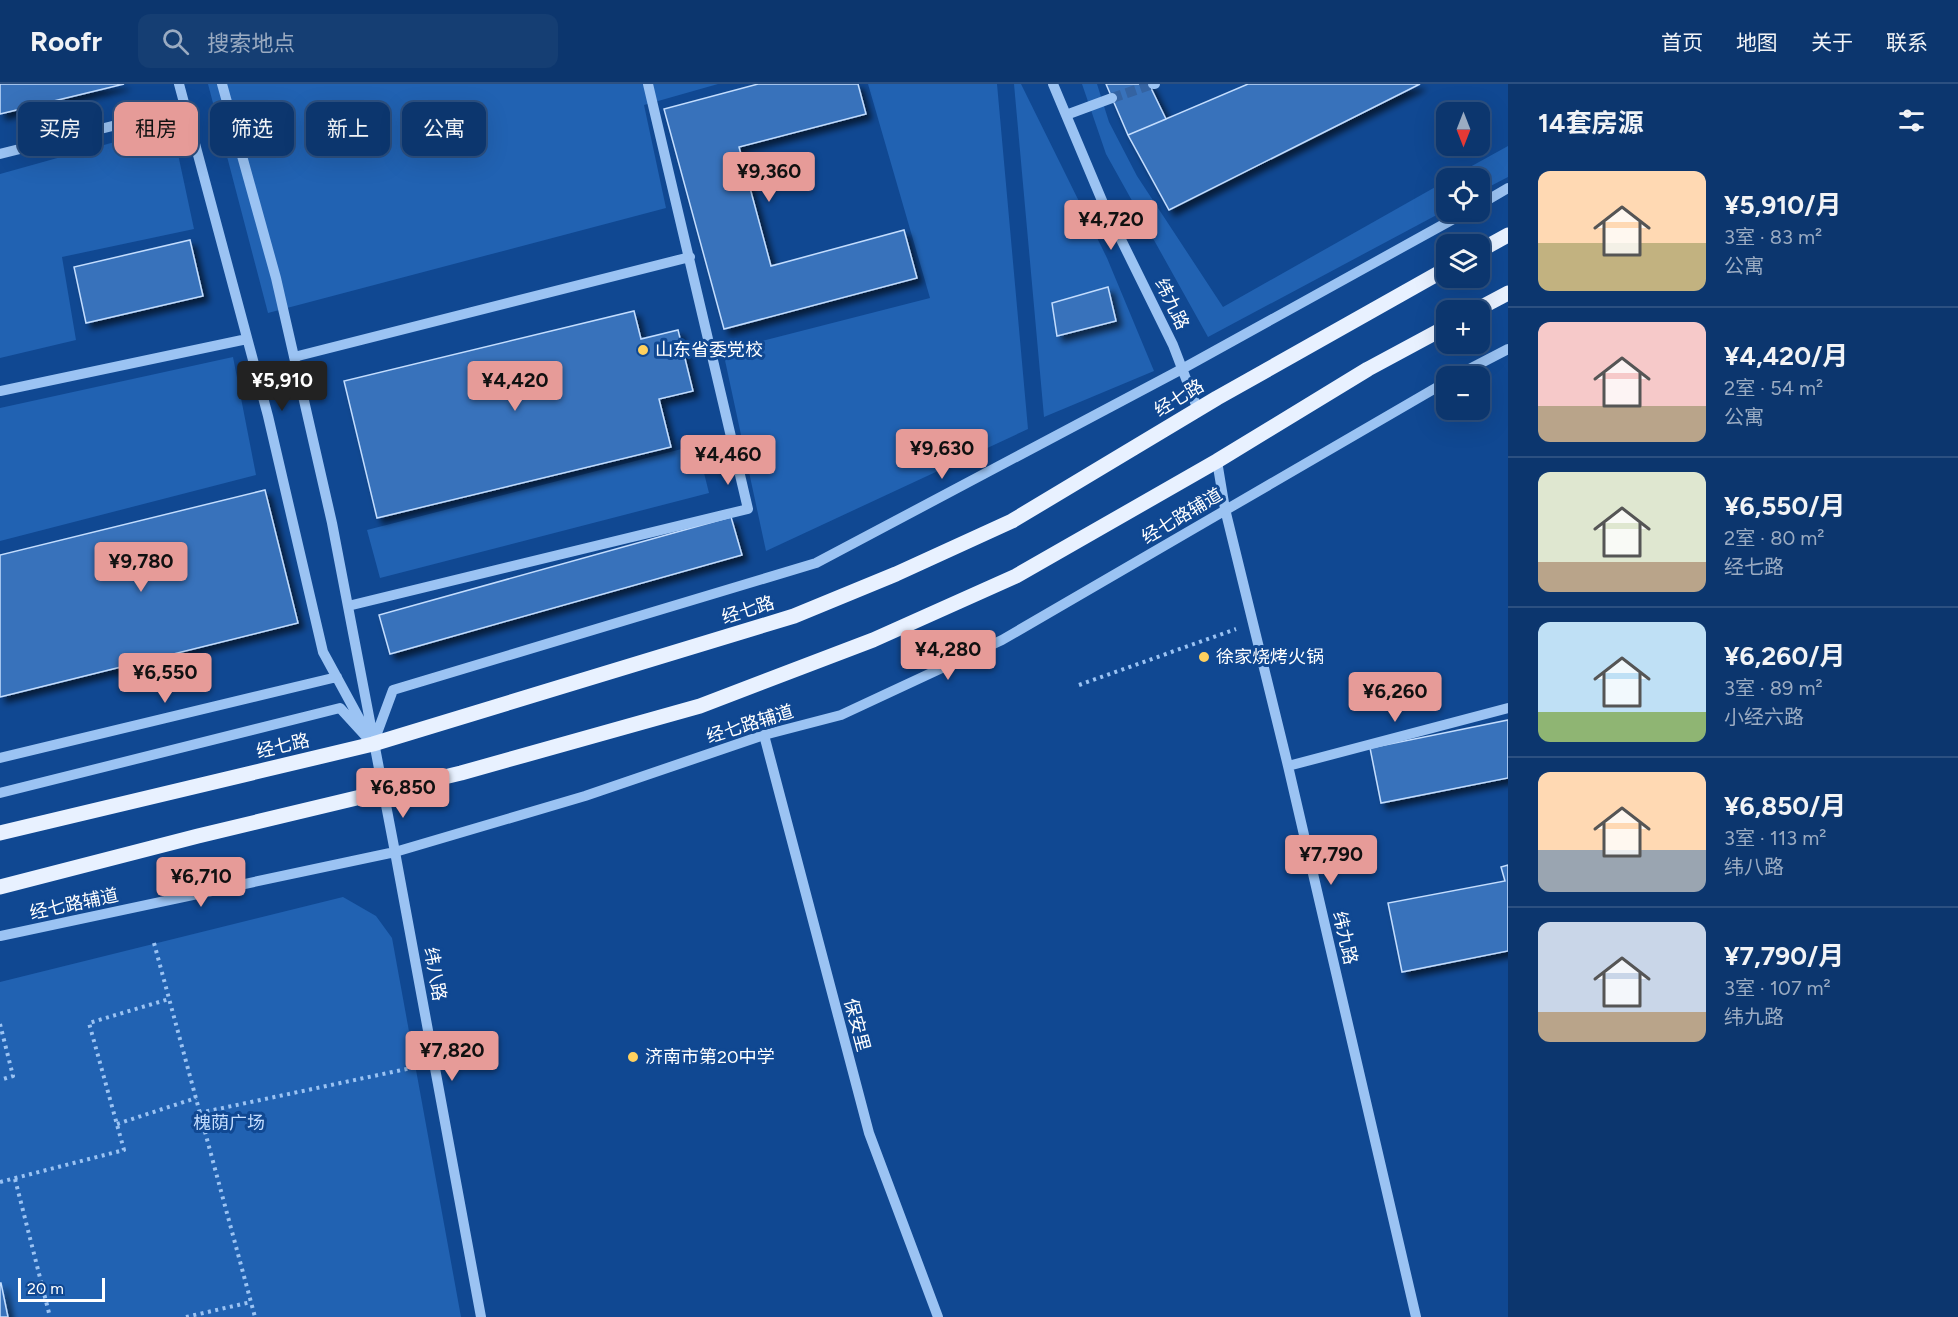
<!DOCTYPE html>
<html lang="zh">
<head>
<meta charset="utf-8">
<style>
  :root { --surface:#0c366e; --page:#153e73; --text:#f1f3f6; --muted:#9aabc2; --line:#2c5081; --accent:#e69b98 }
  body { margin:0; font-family:Figtree,"Noto Sans SC",sans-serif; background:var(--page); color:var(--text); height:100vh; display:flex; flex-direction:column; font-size:22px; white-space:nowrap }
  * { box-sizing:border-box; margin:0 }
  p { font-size:20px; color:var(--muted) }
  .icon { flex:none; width:33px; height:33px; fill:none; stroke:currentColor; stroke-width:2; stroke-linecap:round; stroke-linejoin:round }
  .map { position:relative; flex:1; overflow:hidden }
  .side { display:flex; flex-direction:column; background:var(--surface); width:450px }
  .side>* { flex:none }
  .banner { position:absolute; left:18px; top:18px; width:570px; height:54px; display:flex; gap:12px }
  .needle { width:39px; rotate:180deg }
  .buttons { position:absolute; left:1436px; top:18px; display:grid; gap:12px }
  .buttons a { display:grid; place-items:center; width:54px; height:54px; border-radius:12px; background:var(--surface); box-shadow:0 6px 24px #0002,0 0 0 2px var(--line); font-size:30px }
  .scale { position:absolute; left:18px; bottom:15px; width:87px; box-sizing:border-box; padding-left:6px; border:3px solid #fff; border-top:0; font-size:16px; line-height:21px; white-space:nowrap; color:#fff; -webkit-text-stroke:4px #104892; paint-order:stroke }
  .price { position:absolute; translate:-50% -51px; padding:0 14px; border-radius:6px; background:var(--accent); color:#111; font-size:20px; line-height:39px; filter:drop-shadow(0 2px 3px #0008) }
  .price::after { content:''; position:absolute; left:50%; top:36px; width:18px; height:14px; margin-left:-9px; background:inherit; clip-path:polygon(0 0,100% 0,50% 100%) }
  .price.current { background:#222; color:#fff }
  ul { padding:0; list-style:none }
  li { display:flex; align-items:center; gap:18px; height:150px; padding:0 30px }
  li+li { border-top:2px solid var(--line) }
  li span { display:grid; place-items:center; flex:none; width:168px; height:120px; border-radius:12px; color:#555 }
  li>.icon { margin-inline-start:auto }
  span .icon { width:72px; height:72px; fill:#fffc; stroke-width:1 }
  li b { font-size:26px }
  h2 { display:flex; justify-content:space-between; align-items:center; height:72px; padding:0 30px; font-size:26px }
  .chip { padding:0 21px; border-radius:12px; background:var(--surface); box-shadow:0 6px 24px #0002,0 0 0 2px var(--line); font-size:21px; line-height:54px }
  .chip.current { background:var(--accent); color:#111 }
  header { display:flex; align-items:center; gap:36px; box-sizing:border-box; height:84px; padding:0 30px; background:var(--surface); border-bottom:2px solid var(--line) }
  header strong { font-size:28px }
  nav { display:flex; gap:33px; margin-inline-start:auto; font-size:21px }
  .search { width:420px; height:54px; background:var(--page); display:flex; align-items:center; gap:15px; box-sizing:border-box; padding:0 21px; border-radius:12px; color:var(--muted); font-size:22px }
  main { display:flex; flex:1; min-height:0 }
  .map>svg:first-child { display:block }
</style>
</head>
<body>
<header>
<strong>Roofr</strong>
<div class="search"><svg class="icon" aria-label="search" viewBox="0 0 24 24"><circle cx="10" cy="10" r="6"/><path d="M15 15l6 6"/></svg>搜索地点</div>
<nav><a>首页</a><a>地图</a><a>关于</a><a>联系</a></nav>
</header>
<main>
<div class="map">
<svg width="1508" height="1233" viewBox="0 0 1508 1233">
  <defs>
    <filter id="shadow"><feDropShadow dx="5.5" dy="5.5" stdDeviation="3" flood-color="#0009"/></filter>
  </defs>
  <rect width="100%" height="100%" fill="#104892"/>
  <path fill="#2162b2" d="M208,0H718L644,21L666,124L268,229Z
    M868,0H997L1028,345L766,467L723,267L930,214Z
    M1014,0H1021L1107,174L1154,287L1044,333Z
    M1082,0H1097L1109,38L1137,92L1223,223L1446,97V126L1208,253L1106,70Z
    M172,42L194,145L62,173L76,256L0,274V90Z
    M1508,62V93L1479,108V94H1450Z
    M233,273L256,391L0,457V324Z
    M697,361L709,409L380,494L367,446Z
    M343,813L376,832L392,854L461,1233H0V898Z"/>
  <path fill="#3872bb" stroke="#c3ddfe" stroke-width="1.5" filter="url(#shadow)" d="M0,0H124L0,30Z
    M758,0H858L866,30L739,63L771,182L904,146L917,194L724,245L664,25Z
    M1106,0H1149L1166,35L1128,51Z
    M1248,0H1420L1169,126L1128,51Z
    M190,156L203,212L86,239L74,183Z
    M1108,203L1116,237L1057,252L1052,219Z
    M634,227L641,255L678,246L693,307L659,315L671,363L377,434L344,297Z
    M265,406L298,539L0,613V471Z
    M731,433L742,471L390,570L379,531Z
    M1508,636V694L1381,719L1370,664Z
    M1508,781V867L1402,888L1388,819L1505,797L1501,783Z
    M0,1199H1L8,1233H0Z"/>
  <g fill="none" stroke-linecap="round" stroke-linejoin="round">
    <path stroke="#3463a2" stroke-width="10" stroke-dasharray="10 5" stroke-linecap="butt" d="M1112,14L1153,0"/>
    <path stroke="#9bc3f3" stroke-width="4" stroke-dasharray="3 4.5" stroke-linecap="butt" d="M1079,601L1236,545
      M154,859L255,1233
      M0,940L13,992L0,996
      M199,1029L416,983
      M117,1040L196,1014
      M15,1095L50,1233
      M0,1098L124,1066L89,939L169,915
      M186,1233L251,1218"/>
    <path stroke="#9bc3f3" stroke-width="10" d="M179,0L268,332L323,568L366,647
      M222,0L276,194L332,439L395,768L481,1233
      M1053,0L1103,119L1173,261L1198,326
      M1153,0H1155
      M1066,31L1112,14
      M0,70L185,24
      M1479,121L1508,104
      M294,273L690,173
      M1456,292L1508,265
      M0,307L247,255
      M1217,377L1225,425L1288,682L1416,1233
      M348,522L748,425L648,0
      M764,651L869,1049L938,1233
      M0,674L337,593
      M1288,682L1508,624
      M0,709L340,624L373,660L393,606L816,479L1182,285L1466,128
      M0,852L395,768L585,712L764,651L841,631L1002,556L1446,298"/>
    <path stroke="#e8f1ff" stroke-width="15" d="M1479,167L1508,151
      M1476,226L1508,209
      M0,749L373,660L794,532L896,490L1012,437L1217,314L1446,185
      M0,803L198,752L461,689L700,622L873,556L1016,492L1217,377L1368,285L1446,243"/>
  </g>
  <g fill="#ffd15e" stroke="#104892" stroke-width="2">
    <circle cx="643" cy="266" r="6"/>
    <circle cx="1204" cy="573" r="6"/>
    <circle cx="633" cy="973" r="6"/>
  </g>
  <g text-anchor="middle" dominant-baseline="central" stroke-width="6" stroke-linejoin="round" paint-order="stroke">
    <g font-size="18" fill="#fff" stroke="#104892">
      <text transform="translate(1172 220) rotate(64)">纬九路</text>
      <text transform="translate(1179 314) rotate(-31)">经七路</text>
      <text transform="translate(1182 432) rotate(-31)">经七路辅道</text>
      <text transform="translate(748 526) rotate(-17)">经七路</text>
      <text transform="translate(750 640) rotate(-17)">经七路辅道</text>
      <text transform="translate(283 662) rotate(-13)">经七路</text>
      <text transform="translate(74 820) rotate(-12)">经七路辅道</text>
      <text transform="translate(1345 854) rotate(77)">纬九路</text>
      <text transform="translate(435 890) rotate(80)">纬八路</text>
      <text transform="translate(857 941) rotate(75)">保安里</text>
    </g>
    <g font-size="18" fill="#fff" stroke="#104892" text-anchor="start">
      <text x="655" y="266">山东省委党校</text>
      <text x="1216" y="573">徐家烧烤火锅</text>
      <text x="645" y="973">济南市第20中学</text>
    </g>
    <g font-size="18" fill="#c3ddfe" stroke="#104892">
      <text x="229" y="1039">槐荫广场</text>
    </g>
  </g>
</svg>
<div class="buttons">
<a><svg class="needle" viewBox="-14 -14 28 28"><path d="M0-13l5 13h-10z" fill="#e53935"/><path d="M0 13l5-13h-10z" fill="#9aabc2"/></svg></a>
<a><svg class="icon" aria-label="locate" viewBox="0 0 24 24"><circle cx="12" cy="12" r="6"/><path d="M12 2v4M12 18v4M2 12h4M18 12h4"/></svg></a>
<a><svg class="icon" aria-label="layers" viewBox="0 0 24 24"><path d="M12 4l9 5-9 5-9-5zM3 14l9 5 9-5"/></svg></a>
<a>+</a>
<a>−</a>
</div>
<div class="scale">20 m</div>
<b class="price" style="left:769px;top:119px">¥9,360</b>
<b class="price" style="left:1111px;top:167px">¥4,720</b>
<b class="price current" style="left:282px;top:328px">¥5,910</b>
<b class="price" style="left:515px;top:328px">¥4,420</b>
<b class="price" style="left:942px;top:396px">¥9,630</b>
<b class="price" style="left:728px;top:402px">¥4,460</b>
<b class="price" style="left:141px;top:509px">¥9,780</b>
<b class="price" style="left:948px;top:597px">¥4,280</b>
<b class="price" style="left:165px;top:620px">¥6,550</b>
<b class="price" style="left:1395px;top:639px">¥6,260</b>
<b class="price" style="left:403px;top:735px">¥6,850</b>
<b class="price" style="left:1331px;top:802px">¥7,790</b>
<b class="price" style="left:201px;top:824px">¥6,710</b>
<b class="price" style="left:452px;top:998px">¥7,820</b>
<div class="banner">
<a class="chip">买房</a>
<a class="chip current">租房</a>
<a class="chip">筛选</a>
<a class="chip">新上</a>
<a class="chip">公寓</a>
</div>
</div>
<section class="side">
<h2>14套房源<svg class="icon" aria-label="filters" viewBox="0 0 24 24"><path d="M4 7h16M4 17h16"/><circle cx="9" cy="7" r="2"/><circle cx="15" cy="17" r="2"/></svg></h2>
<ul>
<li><span style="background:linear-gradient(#ffd9b3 60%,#c2b280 0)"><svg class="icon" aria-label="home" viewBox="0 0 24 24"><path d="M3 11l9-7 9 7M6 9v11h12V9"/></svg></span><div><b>¥5,910/月</b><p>3室 · 83 m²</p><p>公寓</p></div></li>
<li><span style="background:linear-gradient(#f6c9c9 70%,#b9a48a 0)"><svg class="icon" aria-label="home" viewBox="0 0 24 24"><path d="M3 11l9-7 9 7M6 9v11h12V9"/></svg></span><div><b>¥4,420/月</b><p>2室 · 54 m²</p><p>公寓</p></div></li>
<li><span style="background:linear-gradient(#dfe7d0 75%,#b9a48a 0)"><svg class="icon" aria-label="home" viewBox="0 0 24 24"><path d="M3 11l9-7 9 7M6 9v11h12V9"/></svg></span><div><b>¥6,550/月</b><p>2室 · 80 m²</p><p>经七路</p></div></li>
<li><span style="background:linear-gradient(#bfe0f5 75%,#8fb573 0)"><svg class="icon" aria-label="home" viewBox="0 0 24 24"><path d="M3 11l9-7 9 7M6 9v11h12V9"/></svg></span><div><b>¥6,260/月</b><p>3室 · 89 m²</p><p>小经六路</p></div></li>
<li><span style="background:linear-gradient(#ffd9b3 65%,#9aa5b1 0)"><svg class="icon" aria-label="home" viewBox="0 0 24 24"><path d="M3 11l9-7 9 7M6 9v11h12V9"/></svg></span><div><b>¥6,850/月</b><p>3室 · 113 m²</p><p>纬八路</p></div></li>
<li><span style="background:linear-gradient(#c9d6e8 75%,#b9a48a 0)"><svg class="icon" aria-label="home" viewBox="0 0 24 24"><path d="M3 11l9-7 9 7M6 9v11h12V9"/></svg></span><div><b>¥7,790/月</b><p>3室 · 107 m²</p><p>纬九路</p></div></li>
</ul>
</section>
</main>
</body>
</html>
